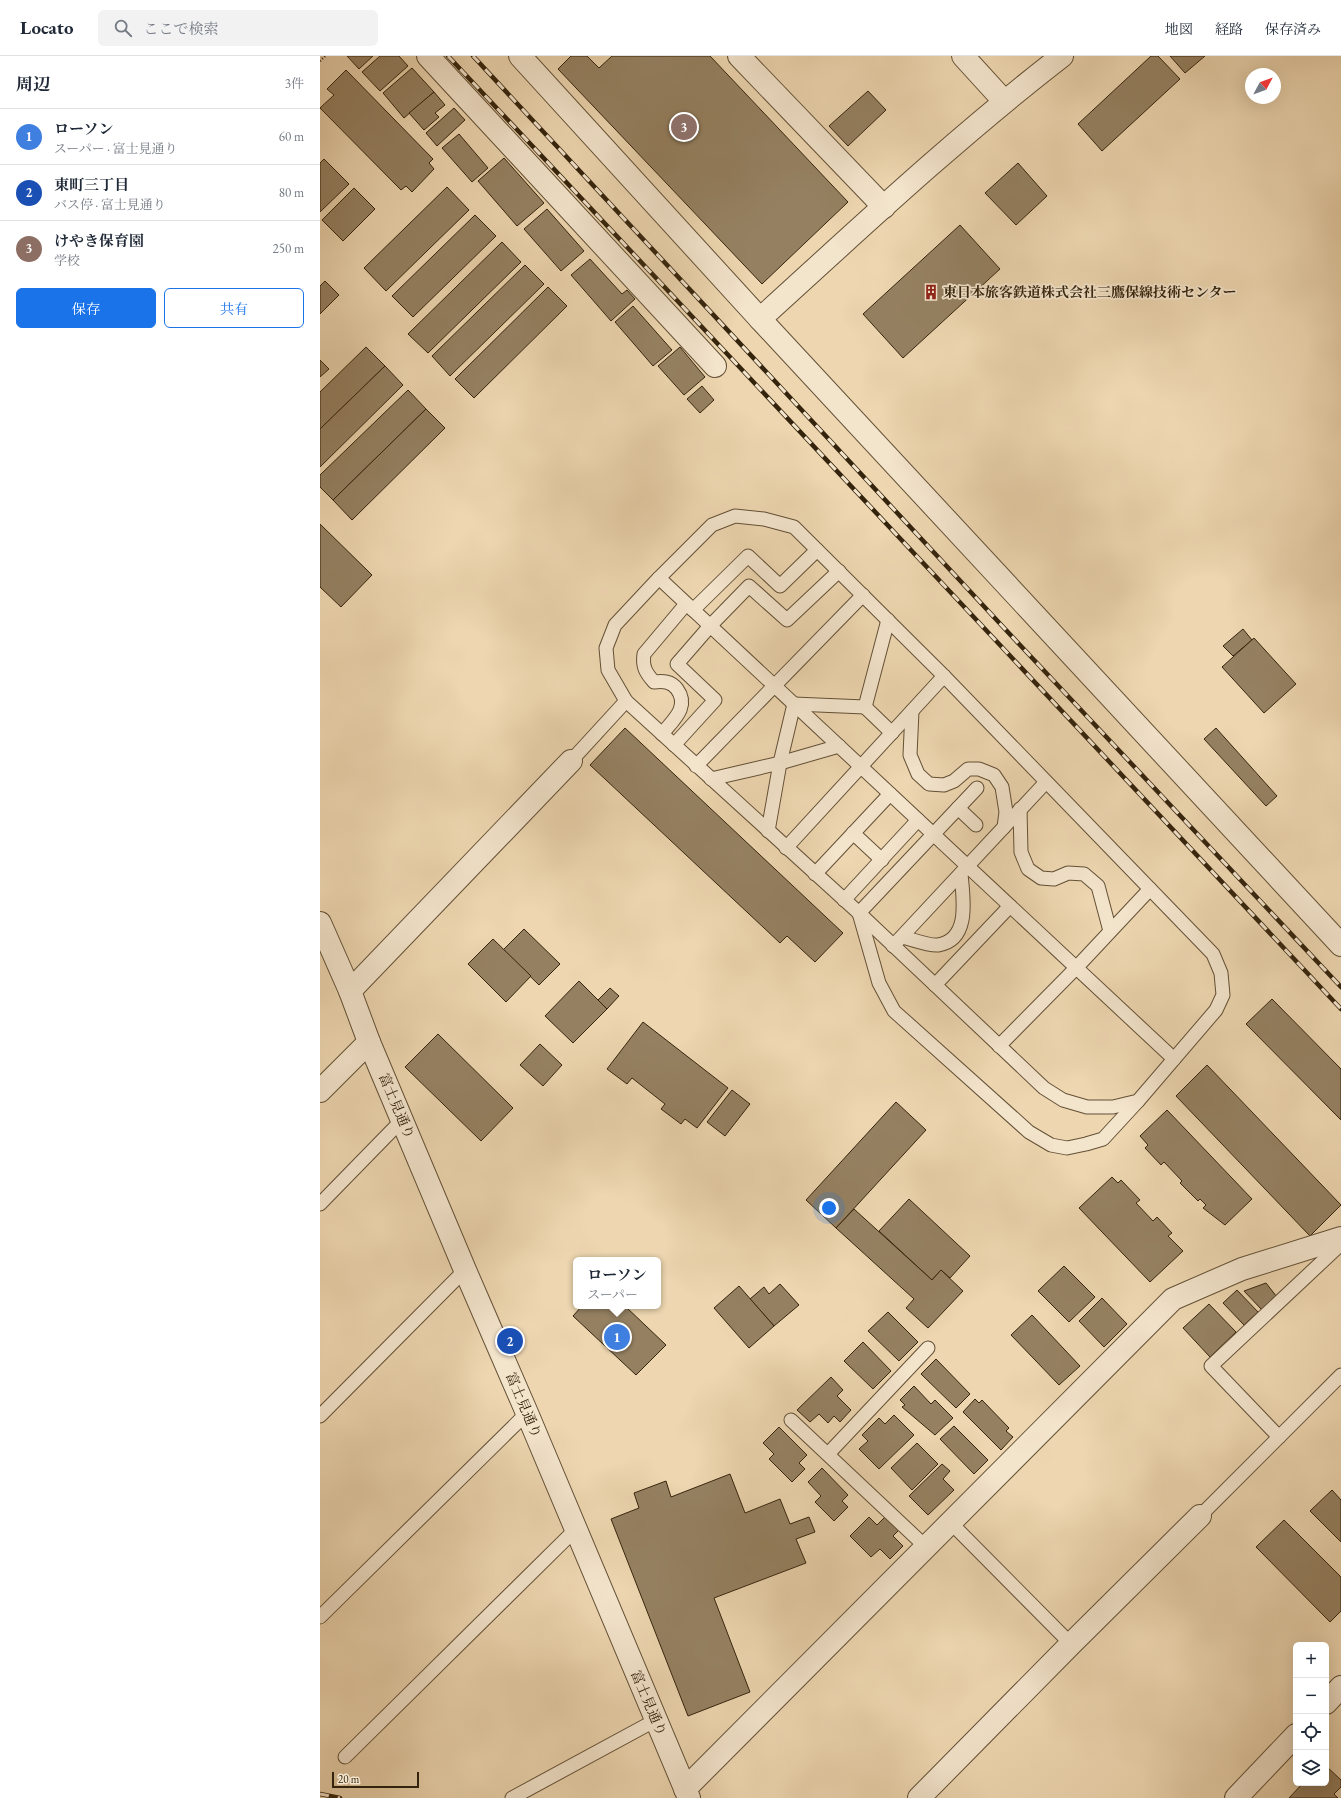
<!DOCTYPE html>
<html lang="ja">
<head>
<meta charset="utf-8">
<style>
  body { margin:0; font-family:"EB Garamond","Noto Serif JP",serif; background:#f2f2f3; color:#1f2937 }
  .controls { position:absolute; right:12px; bottom:12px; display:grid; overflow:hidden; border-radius:6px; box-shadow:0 4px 16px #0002 }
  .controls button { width:36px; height:36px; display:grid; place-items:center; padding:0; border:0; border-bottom:1px solid #e0e1e3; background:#fff; color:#1f2937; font:20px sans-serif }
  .compass { position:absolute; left:925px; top:12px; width:36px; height:36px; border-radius:50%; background:#fff; box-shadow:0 4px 16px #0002; rotate:49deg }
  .scale { position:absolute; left:12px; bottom:10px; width:87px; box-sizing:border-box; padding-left:4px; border:2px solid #35240d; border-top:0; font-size:11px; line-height:14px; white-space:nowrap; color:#35240d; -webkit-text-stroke:3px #f3e4cc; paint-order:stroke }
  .you { position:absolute; left:509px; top:1152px; width:14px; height:14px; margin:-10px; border:3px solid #fff; border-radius:50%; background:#1a73e8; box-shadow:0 0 0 6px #1a73e833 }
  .badge { display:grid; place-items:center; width:26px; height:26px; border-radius:50%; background:#1a73e8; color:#fff; font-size:13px; font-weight:700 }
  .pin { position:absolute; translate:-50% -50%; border:2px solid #fff; box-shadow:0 1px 4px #0006 }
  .popup { position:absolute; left:253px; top:1201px; width:88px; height:52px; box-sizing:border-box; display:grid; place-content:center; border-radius:6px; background:#fff; filter:drop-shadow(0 1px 3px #0005); font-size:13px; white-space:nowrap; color:#747a83 }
  .popup b { font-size:15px; color:#1f2937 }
  .popup::after { content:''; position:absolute; left:50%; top:100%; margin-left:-8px; border:8px solid transparent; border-top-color:#fff }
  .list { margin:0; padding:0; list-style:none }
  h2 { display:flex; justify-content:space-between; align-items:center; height:52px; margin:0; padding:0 16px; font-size:17px }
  h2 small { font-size:13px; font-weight:400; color:#747a83 }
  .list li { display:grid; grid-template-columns:26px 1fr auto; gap:12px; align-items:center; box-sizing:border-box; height:56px; padding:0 16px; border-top:1px solid #e0e1e3 }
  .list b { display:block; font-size:15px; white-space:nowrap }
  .list p { margin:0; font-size:13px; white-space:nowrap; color:#747a83 }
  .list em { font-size:13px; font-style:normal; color:#747a83 }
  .actions { display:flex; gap:8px; padding:12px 16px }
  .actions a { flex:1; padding:9px 0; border:1px solid #1a73e8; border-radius:6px; text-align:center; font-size:14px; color:#1a73e8 }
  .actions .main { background:#1a73e8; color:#fff }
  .icon { flex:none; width:22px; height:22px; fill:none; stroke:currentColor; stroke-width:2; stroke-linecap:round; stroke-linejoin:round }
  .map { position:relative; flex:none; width:1021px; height:1742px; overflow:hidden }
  header { display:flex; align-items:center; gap:24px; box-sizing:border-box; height:56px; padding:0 20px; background:#fff; border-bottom:1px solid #e0e1e3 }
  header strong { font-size:19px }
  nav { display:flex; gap:22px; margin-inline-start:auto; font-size:14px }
  .search { width:280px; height:36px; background:#f2f2f3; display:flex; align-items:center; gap:10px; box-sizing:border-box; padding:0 14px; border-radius:6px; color:#747a83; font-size:15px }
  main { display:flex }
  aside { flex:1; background:#fff }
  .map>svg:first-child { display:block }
  .building { fill:#958162; stroke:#35240d }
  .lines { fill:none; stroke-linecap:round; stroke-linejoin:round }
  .lane-casing { stroke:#635036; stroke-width:15 }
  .street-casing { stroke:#635036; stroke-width:24 }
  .path { stroke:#35240d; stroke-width:2.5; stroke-dasharray:1 2; stroke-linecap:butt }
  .lane { stroke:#f3e4cc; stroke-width:13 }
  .street { stroke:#f3e4cc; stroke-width:22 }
  .rail-casing { stroke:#35240d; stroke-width:4.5 }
  .rail { stroke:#f3e4cc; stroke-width:3; stroke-dasharray:9; stroke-linecap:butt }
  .labels { text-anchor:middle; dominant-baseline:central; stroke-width:3.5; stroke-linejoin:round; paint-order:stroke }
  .poi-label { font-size:14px; font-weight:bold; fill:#35240d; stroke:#f3e4cc; text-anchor:start }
  .street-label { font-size:14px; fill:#35240d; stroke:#f3e4cc }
</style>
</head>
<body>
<header>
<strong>Locato</strong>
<div class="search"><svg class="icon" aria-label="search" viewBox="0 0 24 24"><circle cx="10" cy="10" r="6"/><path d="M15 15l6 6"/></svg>ここで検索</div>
<nav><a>地図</a><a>経路</a><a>保存済み</a></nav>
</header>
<main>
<aside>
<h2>周辺<small>3件</small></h2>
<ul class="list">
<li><span class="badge" style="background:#3f7fe0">1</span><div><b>ローソン</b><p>スーパー · 富士見通り</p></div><em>60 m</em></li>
<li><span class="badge" style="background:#1a4fb4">2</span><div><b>東町三丁目</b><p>バス停 · 富士見通り</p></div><em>80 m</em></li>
<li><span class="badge" style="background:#8d6e63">3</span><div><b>けやき保育園</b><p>学校</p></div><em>250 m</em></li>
</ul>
<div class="actions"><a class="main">保存</a><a>共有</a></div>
</aside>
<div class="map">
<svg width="1021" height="1742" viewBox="0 0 1021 1742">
  <rect width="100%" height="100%" fill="#edd6b0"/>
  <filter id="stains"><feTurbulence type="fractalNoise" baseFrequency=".005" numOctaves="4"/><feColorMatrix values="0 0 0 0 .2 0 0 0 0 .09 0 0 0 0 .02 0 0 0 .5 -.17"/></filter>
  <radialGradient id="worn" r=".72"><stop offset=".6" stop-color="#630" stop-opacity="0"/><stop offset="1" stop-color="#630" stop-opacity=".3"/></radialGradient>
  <g class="building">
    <polygon points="27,0 53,0 39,13"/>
    <polygon points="60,0 79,0 88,10 60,35 42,16"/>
    <polygon points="251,0 267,0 279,12 292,0 390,0 528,146 442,228 238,13"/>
    <polygon points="831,0 838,0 860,23 782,95 758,68"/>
    <polygon points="850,0 885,0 865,17"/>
    <polygon points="92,12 114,36 84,62 63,37"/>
    <polygon points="26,14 113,103 109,107 114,113 92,136 86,130 81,134 0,52 14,39 7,33"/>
    <polygon points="548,35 566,54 528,90 509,70"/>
    <polygon points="114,36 125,49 115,57 119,61 104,74 89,57"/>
    <polygon points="134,52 145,64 117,90 106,77"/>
    <polygon points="139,78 168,112 152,126 122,92"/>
    <polygon points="184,102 224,147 197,170 158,125"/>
    <polygon points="4,103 29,128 0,156 0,107"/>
    <polygon points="698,107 727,140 696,169 665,137"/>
    <polygon points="127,131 149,154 66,235 44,212"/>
    <polygon points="34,132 55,153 23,185 2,164"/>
    <polygon points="227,153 264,195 241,215 204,173"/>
    <polygon points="155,159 176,180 93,261 72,240"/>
    <polygon points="640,169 680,213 583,302 543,258"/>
    <polygon points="182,186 201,206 108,297 88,278"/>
    <polygon points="270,203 302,238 307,234 315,243 291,265 251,219"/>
    <polygon points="205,209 224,228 130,320 112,300"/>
    <polygon points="5,225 19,239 0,258 0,230"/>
    <polygon points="228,231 247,250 154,342 135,323"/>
    <polygon points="313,250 352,294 333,310 295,266"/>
    <polygon points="46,291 65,310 0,373 0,336"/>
    <polygon points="360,291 385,321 364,339 338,310"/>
    <polygon points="0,304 9,313 0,321"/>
    <polygon points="65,310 83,329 0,411 0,373"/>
    <polygon points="382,330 394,344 380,357 367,343"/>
    <polygon points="88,334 106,353 13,444 0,431 0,419"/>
    <polygon points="106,353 125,372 32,464 13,444"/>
    <polygon points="0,468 52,519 21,551 0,531"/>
    <polygon points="923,573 932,584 913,600 903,590"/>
    <polygon points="934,582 976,628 944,657 902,611"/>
    <polygon points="305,672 523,877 495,906 467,880 460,887 270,709"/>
    <polygon points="896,672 957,740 946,750 884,683"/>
    <polygon points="204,873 240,908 219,929 183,894"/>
    <polygon points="173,883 211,920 186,946 148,908"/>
    <polygon points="259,925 287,953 253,987 225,960"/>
    <polygon points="290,932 299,940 287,953 278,944"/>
    <polygon points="952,943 1021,1013 1021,1064 926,968"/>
    <polygon points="323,966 408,1032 377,1072 365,1063 361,1068 341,1053 345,1048 312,1022 307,1028 287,1013"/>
    <polygon points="118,978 193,1052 161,1085 85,1011"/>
    <polygon points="220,988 242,1009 223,1030 200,1009"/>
    <polygon points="887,1009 1021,1149 990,1180 856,1040"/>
    <polygon points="412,1034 430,1048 405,1080 387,1066"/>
    <polygon points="576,1046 606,1074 516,1172 486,1144"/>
    <polygon points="847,1054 932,1143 905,1169 883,1152 886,1149 880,1143 878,1145 860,1127 862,1125 844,1106 841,1109 825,1092 828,1089 820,1080"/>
    <polygon points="792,1121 798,1127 801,1124 820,1144 816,1147 833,1165 837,1161 852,1177 848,1180 863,1195 830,1226 759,1152"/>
    <polygon points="589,1143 650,1200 630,1222 621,1214 612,1224 559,1175"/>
    <polygon points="534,1153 612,1224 621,1214 643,1235 608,1272 586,1252 594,1243 516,1172"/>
    <polygon points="744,1210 775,1241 749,1266 718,1235"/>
    <polygon points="946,1227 957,1241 942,1254 924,1235"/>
    <polygon points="460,1228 479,1249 454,1270 430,1243 444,1231 449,1238"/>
    <polygon points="419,1230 454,1270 429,1292 394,1252"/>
    <polygon points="917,1234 938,1256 924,1269 903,1247"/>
    <polygon points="782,1242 807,1268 784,1291 759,1265"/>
    <polygon points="889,1248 916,1276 890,1301 863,1272"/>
    <polygon points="262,1250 305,1250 346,1289 316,1319 253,1260"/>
    <polygon points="568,1256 598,1286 579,1305 548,1275"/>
    <polygon points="712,1259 760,1310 739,1329 691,1279"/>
    <polygon points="543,1286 571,1315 553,1333 524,1305"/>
    <polygon points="616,1303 650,1338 636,1352 601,1318"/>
    <polygon points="511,1321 523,1334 517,1340 531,1354 520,1366 514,1360 508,1367 499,1358 490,1366 477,1354"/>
    <polygon points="594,1330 611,1348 615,1344 633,1362 615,1379 582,1351 585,1349 580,1344"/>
    <polygon points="655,1343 659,1347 662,1344 689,1372 686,1375 693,1381 681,1394 643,1356"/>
    <polygon points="574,1359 594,1379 559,1413 539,1393 548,1385 542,1379 559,1362 565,1368"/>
    <polygon points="634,1370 668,1404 654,1418 620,1383"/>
    <polygon points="459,1371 487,1399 479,1407 485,1413 472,1426 449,1403 454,1398 443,1387"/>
    <polygon points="597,1387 618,1408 592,1434 571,1412"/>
    <polygon points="622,1408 630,1415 623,1423 634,1434 608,1459 589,1440"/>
    <polygon points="502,1412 528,1439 522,1445 528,1451 514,1465 495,1446 501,1440 488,1426"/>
    <polygon points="410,1418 425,1457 460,1443 470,1468 489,1461 495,1476 476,1483 486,1507 394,1542 430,1636 368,1660 291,1463 319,1452 314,1437 346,1425 351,1441"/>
    <polygon points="1012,1434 1021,1444 1021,1486 990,1455"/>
    <polygon points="549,1461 557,1469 565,1461 579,1474 573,1480 583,1490 570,1503 560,1493 551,1501 530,1480"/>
    <polygon points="964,1464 1021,1521 1021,1555 1010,1566 936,1491"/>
    <polygon points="1006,1710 1021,1724 1021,1731 1014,1738 1018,1742 969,1742 983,1727 1006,1727"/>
  </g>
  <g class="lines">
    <g class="lane-casing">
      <g id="lane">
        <polygon points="415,460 444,463 474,471 624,620 893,898 901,917 903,939 896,954 818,1045 793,1051 767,1051 743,1044 724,1032 539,857 306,645 288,614 286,592 295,569 339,522 392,469"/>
        <polyline points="339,522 854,1003"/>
        <polyline points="373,554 428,500 460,530 497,494"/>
        <polyline points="545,651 572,677"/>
        <polyline points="592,655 590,699 598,718 609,728 624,729 634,725 648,713 659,713 674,719 682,731 686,756 684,771"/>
        <path d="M342,678C353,664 370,651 357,633C351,625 343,625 334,626C326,617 322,611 324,598L366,548"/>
        <polyline points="354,689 395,644 357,608 390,570 429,530 467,564 519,515"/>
        <polyline points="251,705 306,645"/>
        <polyline points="376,710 543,539"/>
        <polyline points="391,723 460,707 519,690"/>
        <polyline points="638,752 656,769"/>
        <polyline points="700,753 701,796 708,813 721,822 734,823 748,817 764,818 778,830 790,875"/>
        <polyline points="448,775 460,707 474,648 545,651 568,564"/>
        <polyline points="533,777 562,804"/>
        <polyline points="466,792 624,620"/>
        <polyline points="495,818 570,738"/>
        <polyline points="524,844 598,764"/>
        <polyline points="539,857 559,927 574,955 709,1076 731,1089 747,1092 766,1088 783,1083 818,1045"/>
        <polyline points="539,857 657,732"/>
        <path d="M582,881C591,883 609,890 618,889C651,884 643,841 641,818"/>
        <polyline points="573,890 726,726"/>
        <polyline points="615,929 690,850"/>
        <polyline points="679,990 756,912 830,833"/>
        <polyline points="0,1148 83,1063"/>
        <polyline points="0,1360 145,1214"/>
        <polyline points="471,1364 606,1491"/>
        <polyline points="959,1381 891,1310 1021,1188"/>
        <polyline points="508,1398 608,1292"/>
        <polyline points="880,1460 1021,1319"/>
        <polyline points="630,1466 751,1588"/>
        <polyline points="0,1561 207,1357"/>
        <polyline points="25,1701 256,1473"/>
        <polyline points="192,1742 336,1664"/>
      </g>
    </g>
    <g class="street-casing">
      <g id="street">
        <polyline points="108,0 395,310"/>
        <path d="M200,0L440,263C539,173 636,82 742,0"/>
        <polyline points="419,0 564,151"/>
        <polyline points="643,0 684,45"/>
        <polyline points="440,263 1021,889"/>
        <polyline points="0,867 30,935 49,986 145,1214 207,1357 369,1742"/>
        <polyline points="30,935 251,705"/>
        <polyline points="0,1035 49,986"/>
        <polyline points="1006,1647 1021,1631"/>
        <polyline points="365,1733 853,1243 922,1213 1021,1182"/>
        <polyline points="599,1742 751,1588 880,1460"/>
        <polyline points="916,1742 976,1679"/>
      </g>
    </g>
    <polyline class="path" points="0,5 5,0"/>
    <use href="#lane" class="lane"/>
    <use href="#street" class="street"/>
    <g class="rail-casing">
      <g id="rail">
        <polyline points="128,0 1021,953"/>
        <polyline points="153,0 685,573 1021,931"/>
        <polyline points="0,1738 20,1742"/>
      </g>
    </g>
    <use href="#rail" class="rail"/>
  </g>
  <defs>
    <g id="building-bare" transform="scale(1.2)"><path d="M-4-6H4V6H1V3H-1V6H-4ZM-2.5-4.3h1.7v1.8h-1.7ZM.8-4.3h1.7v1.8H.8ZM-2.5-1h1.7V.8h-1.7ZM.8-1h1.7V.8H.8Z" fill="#8f2418" stroke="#f3e4cc" stroke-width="2.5" paint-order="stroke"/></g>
  </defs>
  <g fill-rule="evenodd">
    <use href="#building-bare" x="611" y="236"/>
  </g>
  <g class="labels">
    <g class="poi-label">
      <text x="623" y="236">東日本旅客鉄道株式会社三鷹保線技術センター</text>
    </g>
    <g class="street-label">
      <text transform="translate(77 1050) rotate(67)">富士見通り</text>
      <text transform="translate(204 1349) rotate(67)">富士見通り</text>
      <text transform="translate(329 1647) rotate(67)">富士見通り</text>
    </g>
  </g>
  <rect width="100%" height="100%" filter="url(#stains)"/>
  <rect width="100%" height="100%" fill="url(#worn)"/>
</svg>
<div class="controls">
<button>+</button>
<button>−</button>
<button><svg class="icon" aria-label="locate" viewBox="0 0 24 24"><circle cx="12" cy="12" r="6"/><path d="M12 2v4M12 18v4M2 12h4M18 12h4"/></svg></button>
<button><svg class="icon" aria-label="layers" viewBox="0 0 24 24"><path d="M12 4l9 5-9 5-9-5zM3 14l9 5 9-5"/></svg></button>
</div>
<svg class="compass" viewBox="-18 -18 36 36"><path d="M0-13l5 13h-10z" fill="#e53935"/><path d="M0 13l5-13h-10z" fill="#747a83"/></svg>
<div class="scale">20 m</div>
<div class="you"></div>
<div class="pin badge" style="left:297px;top:1281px;background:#3f7fe0">1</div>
<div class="popup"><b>ローソン</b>スーパー</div>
<div class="pin badge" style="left:190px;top:1285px;background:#1a4fb4">2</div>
<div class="pin badge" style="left:364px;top:71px;background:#8d6e63">3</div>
</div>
</main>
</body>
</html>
